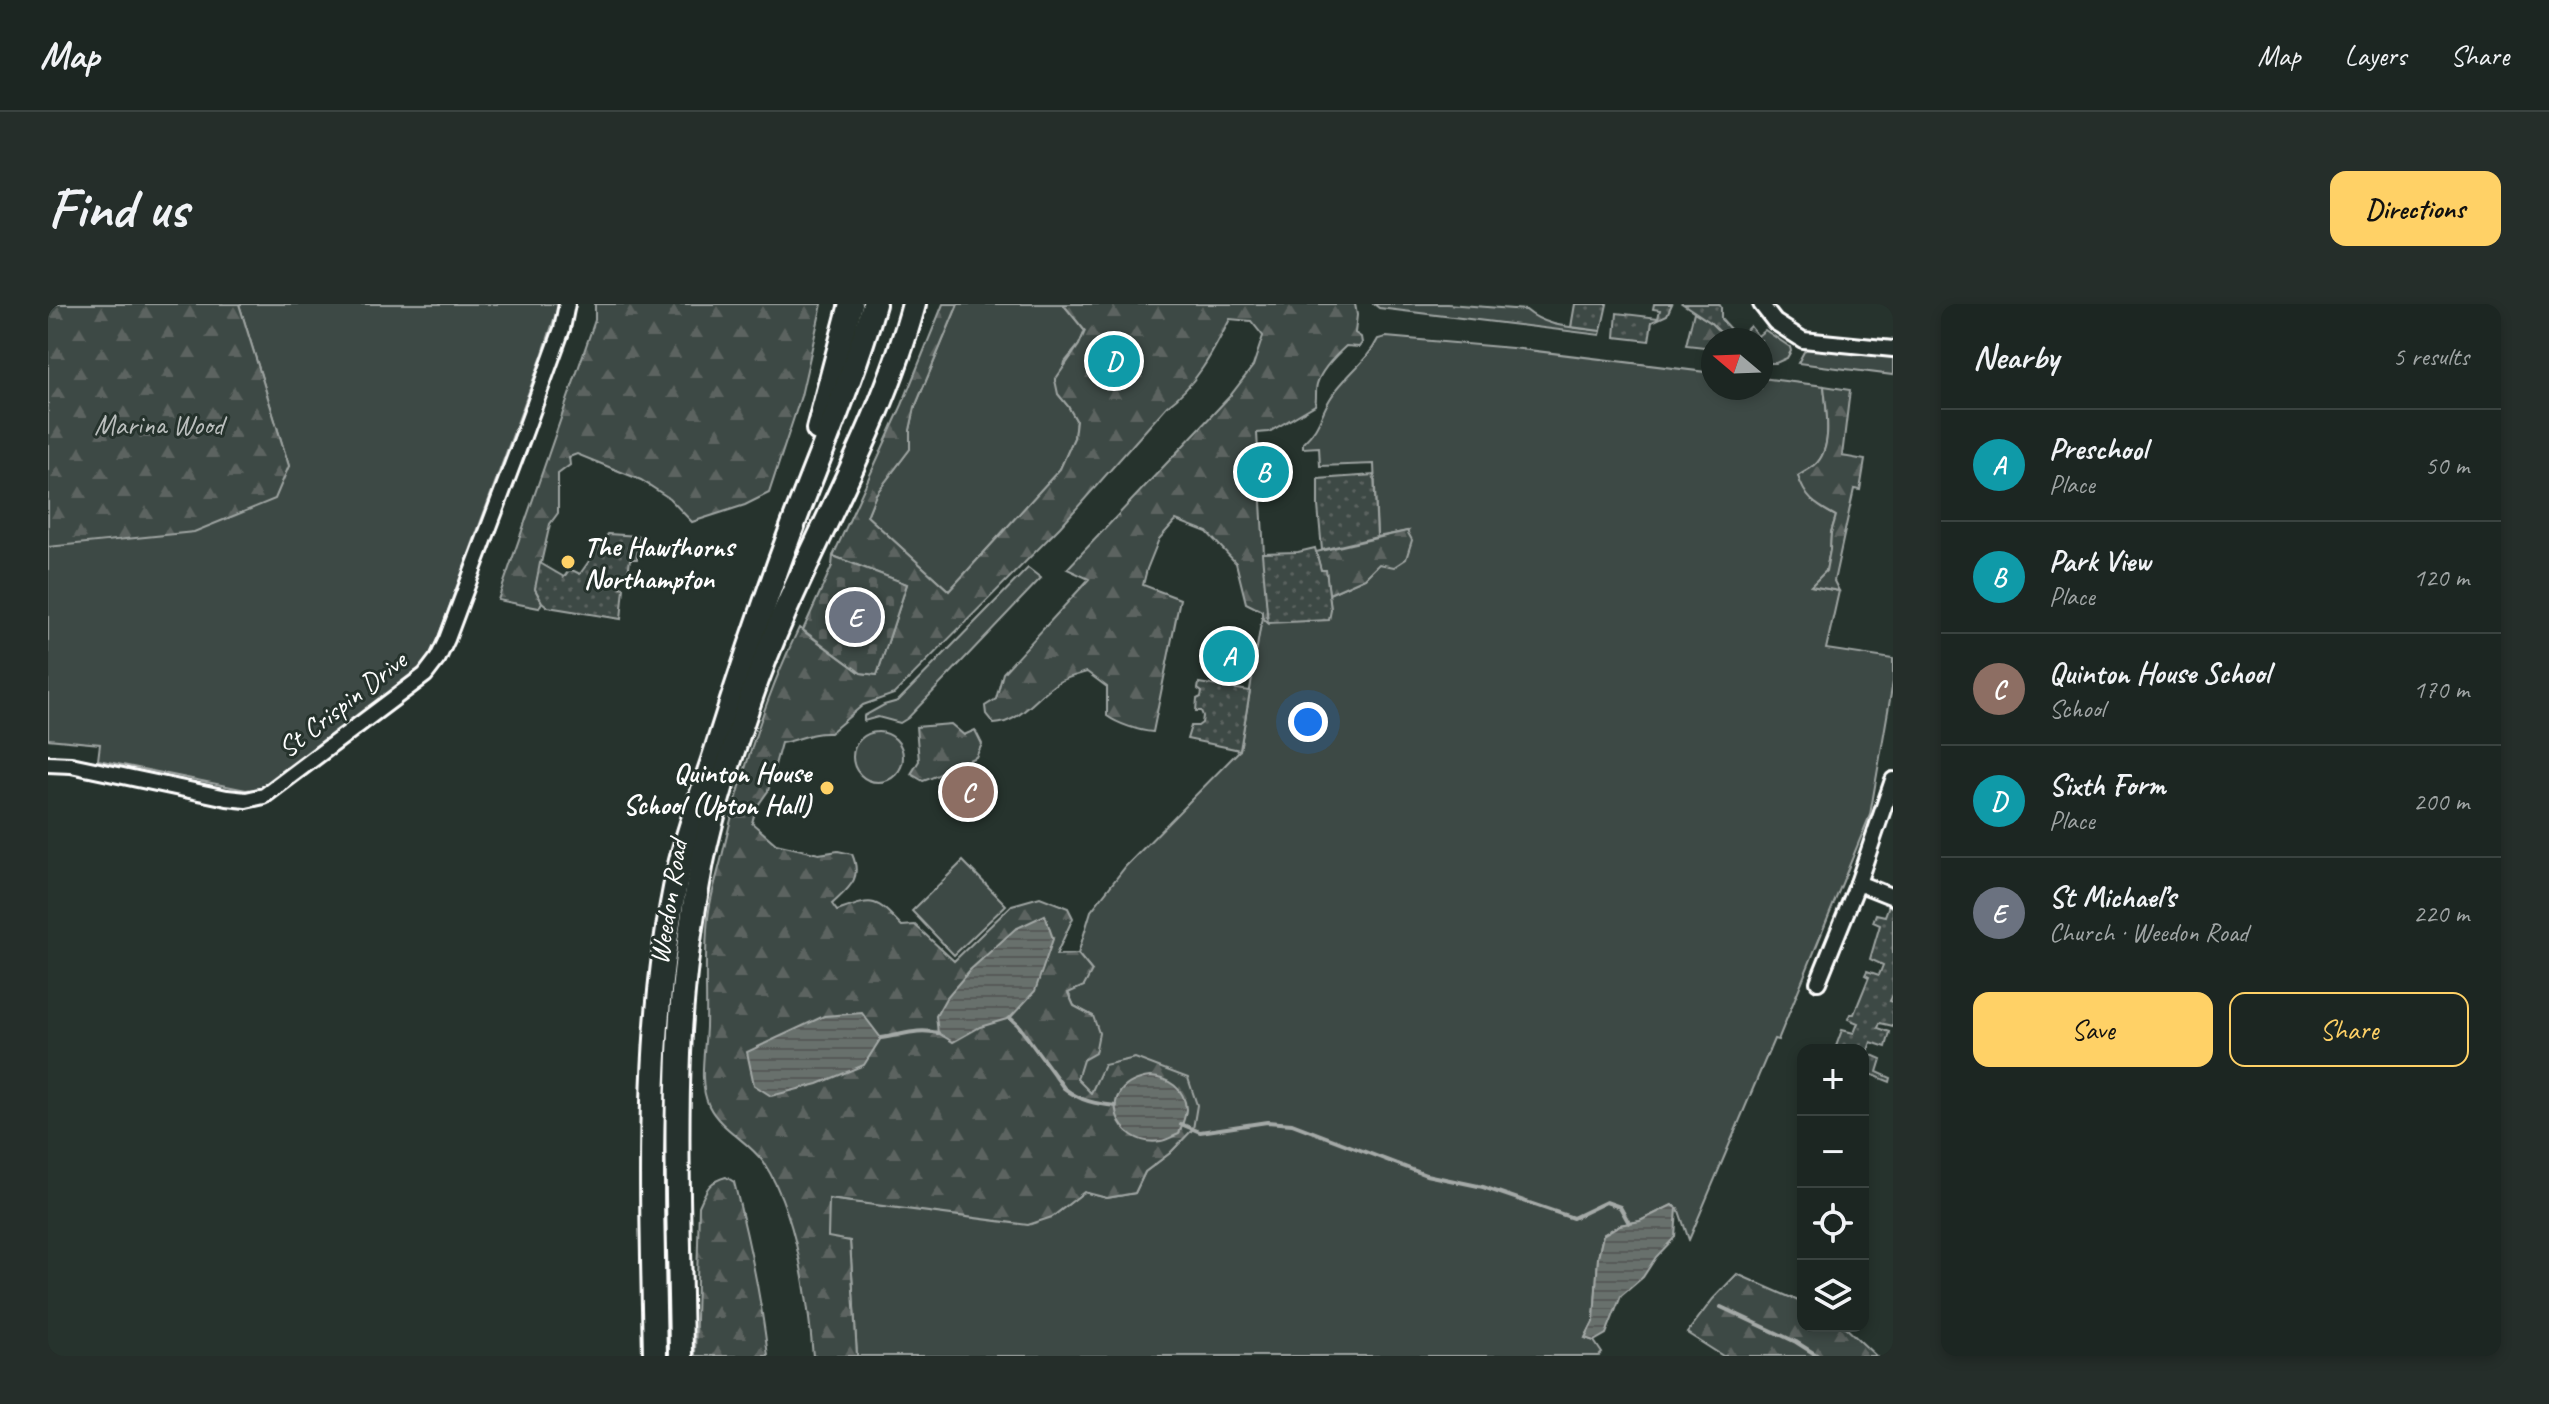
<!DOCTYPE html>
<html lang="en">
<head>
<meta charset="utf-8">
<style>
  body { margin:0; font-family:Caveat,sans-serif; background:#252e2a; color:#f1f3f6 }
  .controls { position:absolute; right:24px; bottom:24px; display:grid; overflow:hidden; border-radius:16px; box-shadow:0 4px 12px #0003 }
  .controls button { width:72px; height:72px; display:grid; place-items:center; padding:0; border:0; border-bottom:2px solid #3a4340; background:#1c2622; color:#f1f3f6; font:40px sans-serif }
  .compass { position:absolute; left:1653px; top:24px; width:72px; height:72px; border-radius:50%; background:#1c2622; box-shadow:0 4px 12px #0003; rotate:289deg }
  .you { position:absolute; left:1260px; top:418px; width:28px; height:28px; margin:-20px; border:6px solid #fff; border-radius:50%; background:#1a73e8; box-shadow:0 0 0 12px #1a73e833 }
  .badge { display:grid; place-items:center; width:52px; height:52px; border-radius:50%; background:#ffd166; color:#fff; font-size:26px; font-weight:700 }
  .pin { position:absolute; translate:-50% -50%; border:4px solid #fff; box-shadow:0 2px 8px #0006 }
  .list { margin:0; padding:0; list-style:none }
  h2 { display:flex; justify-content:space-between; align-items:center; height:104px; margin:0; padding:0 32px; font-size:34px }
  h2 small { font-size:26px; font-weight:400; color:#a0a5a5 }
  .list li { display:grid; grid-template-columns:52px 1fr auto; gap:24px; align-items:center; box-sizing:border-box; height:112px; padding:0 32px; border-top:2px solid #3a4340 }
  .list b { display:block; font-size:30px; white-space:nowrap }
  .list p { margin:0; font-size:26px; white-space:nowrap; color:#a0a5a5 }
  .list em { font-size:26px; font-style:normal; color:#a0a5a5 }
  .actions { display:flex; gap:16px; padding:24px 32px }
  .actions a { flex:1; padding:18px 0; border:2px solid #ffd166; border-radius:16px; text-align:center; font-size:28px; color:#ffd166 }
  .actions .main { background:#ffd166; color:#111 }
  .icon { flex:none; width:44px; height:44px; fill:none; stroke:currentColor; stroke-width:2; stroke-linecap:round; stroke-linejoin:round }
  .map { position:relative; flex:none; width:1845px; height:1052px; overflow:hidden; border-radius:16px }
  header { display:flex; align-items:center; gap:48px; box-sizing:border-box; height:112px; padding:0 40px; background:#1c2622; border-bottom:2px solid #3a4340 }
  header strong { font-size:38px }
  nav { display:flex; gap:44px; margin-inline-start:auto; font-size:28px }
  .intro { display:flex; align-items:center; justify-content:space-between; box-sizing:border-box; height:192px; padding:0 48px }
  h1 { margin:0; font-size:56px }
  .button { padding:20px 36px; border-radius:16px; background:#ffd166; color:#111; font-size:28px; font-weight:700 }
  main { display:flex; gap:48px; padding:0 48px }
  aside { flex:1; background:#1c2622; border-radius:16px; box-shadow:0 4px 12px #0003 }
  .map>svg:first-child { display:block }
  .green { fill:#3e4944; stroke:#9ea4a2; stroke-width:2 }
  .forest { fill:url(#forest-firs); stroke:#9ea4a2; stroke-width:2 }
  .cemetery { fill:url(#cemetery-stones); stroke:#9ea4a2; stroke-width:2 }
  .garden { fill:url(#garden-dots); stroke:#9ea4a2; stroke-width:2 }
  .water { fill:url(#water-rules); stroke:#a4a9a7; stroke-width:2 }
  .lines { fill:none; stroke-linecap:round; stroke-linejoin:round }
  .stream { stroke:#a4a9a7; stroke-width:4 }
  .minor-casing { stroke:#fff; stroke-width:20 }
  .highway-casing { stroke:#fff; stroke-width:28 }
  .minor { stroke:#26332d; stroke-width:14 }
  .highway { stroke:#26332d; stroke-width:22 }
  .poi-dot { fill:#ffd166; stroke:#26332d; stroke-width:3 }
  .labels { text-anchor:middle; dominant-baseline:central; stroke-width:6; stroke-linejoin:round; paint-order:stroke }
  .park-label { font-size:28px; fill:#bbbfbe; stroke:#26332d }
  .poi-label { font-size:28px; font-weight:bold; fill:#fff; stroke:#26332d; text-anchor:start }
  .street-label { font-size:28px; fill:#fff; stroke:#26332d }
</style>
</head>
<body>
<header>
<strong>Map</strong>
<nav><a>Map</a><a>Layers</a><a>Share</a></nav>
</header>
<div class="intro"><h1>Find us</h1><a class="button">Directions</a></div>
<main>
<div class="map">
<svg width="1845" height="1052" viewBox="0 0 1845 1052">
  <defs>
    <pattern id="forest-firs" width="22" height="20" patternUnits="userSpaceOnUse" patternTransform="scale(2)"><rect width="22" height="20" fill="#3e4944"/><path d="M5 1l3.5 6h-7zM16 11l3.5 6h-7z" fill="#5b6460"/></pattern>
    <pattern id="cemetery-stones" width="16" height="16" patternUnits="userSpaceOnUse" patternTransform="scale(2)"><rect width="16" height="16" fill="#3e4944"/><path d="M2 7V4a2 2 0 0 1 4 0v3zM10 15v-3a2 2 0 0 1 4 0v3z" fill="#5b6460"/></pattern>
    <pattern id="garden-dots" width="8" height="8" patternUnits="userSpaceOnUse" patternTransform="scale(2)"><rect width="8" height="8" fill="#3e4944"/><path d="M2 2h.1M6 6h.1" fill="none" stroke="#5b6460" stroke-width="1.8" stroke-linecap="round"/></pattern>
    <pattern id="water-rules" width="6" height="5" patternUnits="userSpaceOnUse" patternTransform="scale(2)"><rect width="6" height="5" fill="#67706c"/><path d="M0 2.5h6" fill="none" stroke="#575a59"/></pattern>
  </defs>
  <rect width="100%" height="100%" fill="#26332d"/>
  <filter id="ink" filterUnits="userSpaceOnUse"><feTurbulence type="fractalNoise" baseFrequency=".0125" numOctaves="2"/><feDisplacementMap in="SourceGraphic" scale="16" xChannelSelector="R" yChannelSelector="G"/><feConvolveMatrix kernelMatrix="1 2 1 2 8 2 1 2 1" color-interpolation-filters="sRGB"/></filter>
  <g filter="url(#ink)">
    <g class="green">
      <polygon points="191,0 511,0 494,52 382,355 375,363 229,473 213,484 198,486 50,456 52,440 0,435 0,243 241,162"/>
      <polygon points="910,0 1015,0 1037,27 1031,41 1017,58 1010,90 1020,102 1028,116 1026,134 1012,165 901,287 819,212 828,190 862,145 862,126 867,103"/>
      <path d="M1326,0H1399L1478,6C1499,24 1527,23 1553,27L1552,31L1331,4Z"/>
      <polygon points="1717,26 1742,43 1743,47 1739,54 1728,59 1713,59 1713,36 1705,36"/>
      <path d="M1338,33L1464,44L1665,69V84H1713V74L1776,82C1778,105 1786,144 1767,161C1762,166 1756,169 1750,172C1758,194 1768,202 1788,212L1783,228L1782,246L1778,267L1763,282L1791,287L1778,345L1845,355V378L1822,511L1730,736L1726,735L1641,936L1630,904L1624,901L1592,917L1572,921L1555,931L1550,954L1546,1016L1537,1034L1546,1037L1554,1049L1551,1052H809L802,937L780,934V895L864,905L1004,913L1036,888L1059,894L1087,889L1097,868L1122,849L1145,825L1043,790L1029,775L1045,712L1026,702L1020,688L1044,667L1030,650L1043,607L1078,562L1192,446L1214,313L1220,319L1283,306L1281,290L1317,274L1360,227L1329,233L1326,160L1272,162L1271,143L1255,144V139C1272,123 1271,114 1282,95C1295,73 1319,58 1330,35Z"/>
      <polygon points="1759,42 1845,51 1845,71 1750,59"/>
      <polygon points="980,264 993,274 860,414 852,419 830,413 816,417 816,412 836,401 850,397"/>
      <circle cx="830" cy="453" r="25"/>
      <polygon points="915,557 958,601 906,651 864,607"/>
    </g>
    <g class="forest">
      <polygon points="0,0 191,0 241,162 227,195 146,228 0,243"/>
      <polygon points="547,0 774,0 753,92 721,189 697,201 644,218 621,194 593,176 529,150 521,153 522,161 510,170 510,209 502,220 487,285 494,298 491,304 450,296 547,16"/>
      <path d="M895,0H910L867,103L862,126V145L828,190L819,212L901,287L1012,165L1026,134L1028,116L1020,102L1010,90L1007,76L1031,41L1037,27L1015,0H1307L1309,11L1307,29L1313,33L1314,39L1311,43L1298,42C1287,52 1273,66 1269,80C1267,87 1269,94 1267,101L1221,128L1209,129L1220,319L1214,313V307L1198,299L1188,259L1159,228L1128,216L1111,235L1099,265L1095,281L1132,295L1105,428C1091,427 1070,420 1059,412V383L1039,368C1029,371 1017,374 1009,379C988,393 972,419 946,420L938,410L937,402L948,395L955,369L1041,275L1019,265L1182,92L1205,62L1215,32L1203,17L1182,15C1165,48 1149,80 1119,102L1012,223L846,390L815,401L782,429C762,428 752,436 733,439L720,487L708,504L704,519L728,540L771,550L790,547L804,550C815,575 801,584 784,600L789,607C827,594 826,593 854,622L867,621L906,657L964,601L992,593L1020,604L1025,614L1008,651L1030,650L1044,667L1036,682L1020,689L1026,702L1045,712L1051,729L1047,749L1035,756L1029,775L1043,789L1056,761L1087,754L1140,774L1149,801L1145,825L1122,849L1097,868L1087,889L1059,894L1036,888L1004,913L980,921L781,895L780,933L802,937L809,1052H765C760,994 748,908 716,859C701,837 673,826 661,802C650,779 657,748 658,723C659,687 656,650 660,614C662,592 670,570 675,548C693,471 716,395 751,324L813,369L829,371L859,280L785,252L854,101Z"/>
      <polygon points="1646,8 1662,18 1680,36 1665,36 1665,44 1638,41"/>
      <path d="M1776,82L1802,86L1794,152L1817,156L1812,186L1806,185L1786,277L1791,287L1763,282L1778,267L1782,246L1783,229L1788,212C1767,200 1758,196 1750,172C1756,168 1762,165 1767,161C1786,144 1778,104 1776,82Z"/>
      <polygon points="1359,227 1364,236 1358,255 1346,263 1331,260 1317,274 1281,290 1278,267 1273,267 1268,248"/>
      <path d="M903,420L916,431L927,426L934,440L928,453C910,460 894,471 875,477L863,470L871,457L868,423Z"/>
      <path d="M678,873L686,878C701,936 713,993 720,1052H647L651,902C659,885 660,878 678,873Z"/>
      <polygon points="1689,970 1755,999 1755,1022 1796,1022 1828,1052 1675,1052 1639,1029 1665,995"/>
    </g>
    <polygon class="cemetery" points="785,252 859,280 829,371 813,369 755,326 784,262"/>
    <g class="garden">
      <polygon points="1527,0 1559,0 1553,27 1523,23"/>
      <polygon points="1606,0 1624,0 1619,11 1604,18 1601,37 1567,33 1569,9 1610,14 1612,6 1605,5"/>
      <polygon points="1635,0 1671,0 1673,3 1673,15 1690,34 1702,22 1710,32 1705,36 1680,36 1662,18"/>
      <polygon points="1326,171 1329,233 1274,246 1270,202 1270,175"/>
      <polygon points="560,230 591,232 589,255 582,255 580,270 572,270 572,283 576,284 573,315 500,303 494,298 487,285 492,259 516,273 522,265 532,270"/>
      <polygon points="1267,244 1273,266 1278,266 1283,306 1281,316 1220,319 1214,249 1250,248"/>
      <polygon points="1151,379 1202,387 1192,446 1139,435 1143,422 1150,422 1154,419 1155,412 1153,407 1148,407 1149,395 1153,393 1154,388 1150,385"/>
      <polygon points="1841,601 1845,605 1845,691 1842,697 1845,698 1845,722 1832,719 1830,724 1842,728 1838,743 1823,738 1819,749 1833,755 1829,768 1843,774 1842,778 1815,767 1815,746 1779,746 1780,743 1787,745 1794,726 1806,729 1810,719 1800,715 1802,710 1806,710 1821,673 1817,671 1819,667 1831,671 1835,661 1822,655 1832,621 1825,618 1828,610 1837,612"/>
    </g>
    <g class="water">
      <polygon points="997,611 1005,635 987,687 962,714 932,723 905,738 890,729 888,712 898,694 922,666 967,625"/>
      <polygon points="814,709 833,734 816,761 770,780 723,792 706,781 699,748 776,712"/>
      <path d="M1102,773C1120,774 1137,784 1138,805C1138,812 1133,823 1131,830C1125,832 1119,836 1113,837C1069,845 1043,781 1102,773Z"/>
      <polygon points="1624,901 1629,904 1627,933 1608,953 1595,973 1573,992 1558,1030 1546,1037 1537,1034 1546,1016 1550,954 1555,931 1572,921 1592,917"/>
    </g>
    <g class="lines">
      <g class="stream">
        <path d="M962,714L970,721L1016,784C1032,797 1048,800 1068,802"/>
        <path d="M833,734C855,731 869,724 890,729"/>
        <polyline points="1133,820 1152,828 1219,818 1244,820 1378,871 1435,883 1525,914 1558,898 1572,903 1581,919"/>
        <polyline points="1673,1003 1748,1038 1770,1052"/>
      </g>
      <g class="minor-casing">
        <g id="minor">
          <polyline points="1713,0 1727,18 1755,36 1845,45"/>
          <polyline points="0,460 23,461 179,494 198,496 216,492 377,371 390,354 399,335 477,127 514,25 519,0"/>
          <polyline points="1810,579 1845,593"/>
          <polyline points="1770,678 1810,579 1845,476"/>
        </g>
      </g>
      <g class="highway-casing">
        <g id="highway">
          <polyline points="770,125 803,0"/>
          <path d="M607,1052C604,889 596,725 631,565C640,526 655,487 667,450C691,373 717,296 745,221C773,147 804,76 826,0"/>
          <path d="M633,1052C632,951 627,850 631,750C633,686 642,621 654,558C665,503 684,449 702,396C748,260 829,139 866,0"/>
        </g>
      </g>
      <use href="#minor" class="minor"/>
      <use href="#highway" class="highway"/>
    </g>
  </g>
  <g class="poi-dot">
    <circle cx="520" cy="258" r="8"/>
    <circle cx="779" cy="484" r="8"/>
  </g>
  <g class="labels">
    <g class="park-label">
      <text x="111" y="120">Marina Wood</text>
    </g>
    <g class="poi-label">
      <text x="536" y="242">The Hawthorns<tspan x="536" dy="32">Northampton</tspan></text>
      <text x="763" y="468" text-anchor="end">Quinton House<tspan x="763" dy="32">School (Upton Hall)</tspan></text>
    </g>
    <g class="street-label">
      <text transform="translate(294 400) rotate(-38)">St Crispin Drive</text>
      <text transform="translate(620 598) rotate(-81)">Weedon Road</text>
    </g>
  </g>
</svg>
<div class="controls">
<button>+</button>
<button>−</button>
<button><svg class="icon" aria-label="locate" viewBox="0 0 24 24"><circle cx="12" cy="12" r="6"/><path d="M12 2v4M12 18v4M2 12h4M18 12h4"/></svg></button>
<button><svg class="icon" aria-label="layers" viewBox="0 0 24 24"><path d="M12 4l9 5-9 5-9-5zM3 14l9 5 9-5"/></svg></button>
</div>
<svg class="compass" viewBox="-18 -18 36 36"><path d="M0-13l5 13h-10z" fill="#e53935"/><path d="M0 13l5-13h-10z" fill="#a0a5a5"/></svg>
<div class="you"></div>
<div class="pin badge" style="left:1181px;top:352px;background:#0f9aa8">A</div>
<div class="pin badge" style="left:1215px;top:168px;background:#0f9aa8">B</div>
<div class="pin badge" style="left:920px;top:488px;background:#8d6e63">C</div>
<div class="pin badge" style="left:1066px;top:57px;background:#0f9aa8">D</div>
<div class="pin badge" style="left:807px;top:313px;background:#6b7280">E</div>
</div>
<aside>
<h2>Nearby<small>5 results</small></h2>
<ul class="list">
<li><span class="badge" style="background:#0f9aa8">A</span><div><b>Preschool</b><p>Place</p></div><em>50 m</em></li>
<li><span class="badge" style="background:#0f9aa8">B</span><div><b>Park View</b><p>Place</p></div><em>120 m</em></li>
<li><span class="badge" style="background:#8d6e63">C</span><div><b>Quinton House School</b><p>School</p></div><em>170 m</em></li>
<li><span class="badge" style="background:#0f9aa8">D</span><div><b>Sixth Form</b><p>Place</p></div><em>200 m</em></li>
<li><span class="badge" style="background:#6b7280">E</span><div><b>St Michael’s</b><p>Church · Weedon Road</p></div><em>220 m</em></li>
</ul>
<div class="actions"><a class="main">Save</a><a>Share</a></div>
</aside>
</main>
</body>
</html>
